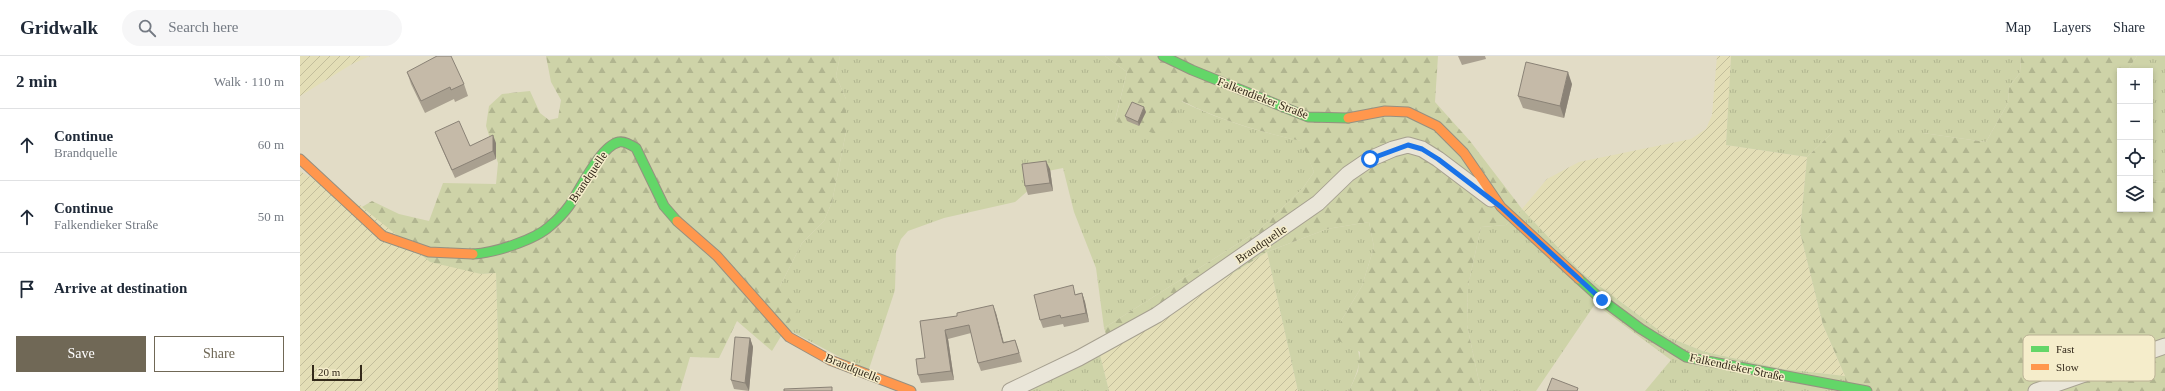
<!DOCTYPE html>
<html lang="en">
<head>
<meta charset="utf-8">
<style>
  body { margin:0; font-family:"Times New Roman",serif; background:#f6f6f7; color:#1f2937 }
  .controls { position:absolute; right:12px; top:12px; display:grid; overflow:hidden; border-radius:0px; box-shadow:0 2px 6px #0003 }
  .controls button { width:36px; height:36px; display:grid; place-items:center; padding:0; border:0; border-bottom:1px solid #e0e1e3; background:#fff; color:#1f2937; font:20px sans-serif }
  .scale { position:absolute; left:12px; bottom:10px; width:50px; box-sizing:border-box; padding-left:4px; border:2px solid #33291a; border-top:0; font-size:11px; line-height:14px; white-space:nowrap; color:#33291a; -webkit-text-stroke:3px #f5edcb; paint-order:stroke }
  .stop { position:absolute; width:12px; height:12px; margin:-9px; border:3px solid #1a73e8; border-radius:50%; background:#fff }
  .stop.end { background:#1a73e8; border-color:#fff; box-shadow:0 1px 4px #0008 }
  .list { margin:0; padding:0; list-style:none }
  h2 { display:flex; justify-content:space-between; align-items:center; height:52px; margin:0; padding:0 16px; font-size:17px }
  h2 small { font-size:13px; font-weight:400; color:#747a83 }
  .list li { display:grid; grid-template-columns:26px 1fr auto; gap:12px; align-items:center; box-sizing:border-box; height:72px; padding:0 16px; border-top:1px solid #e0e1e3 }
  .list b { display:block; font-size:15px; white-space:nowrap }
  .list p { margin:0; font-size:13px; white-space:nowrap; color:#747a83 }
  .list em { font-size:13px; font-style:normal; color:#747a83 }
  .actions { display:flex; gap:8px; padding:12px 16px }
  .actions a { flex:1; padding:9px 0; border:1px solid #706856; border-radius:0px; text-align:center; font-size:14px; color:#706856 }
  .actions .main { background:#706856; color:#fff }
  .icon { flex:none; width:22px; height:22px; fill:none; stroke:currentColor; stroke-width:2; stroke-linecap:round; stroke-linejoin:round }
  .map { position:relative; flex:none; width:1865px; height:335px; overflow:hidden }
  header { display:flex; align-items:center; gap:24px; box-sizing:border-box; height:56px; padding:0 20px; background:#fff; border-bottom:1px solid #e0e1e3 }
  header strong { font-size:19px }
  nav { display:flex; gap:22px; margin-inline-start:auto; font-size:14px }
  .search { width:280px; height:36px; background:#f6f6f7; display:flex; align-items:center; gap:10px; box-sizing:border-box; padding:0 14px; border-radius:22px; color:#747a83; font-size:15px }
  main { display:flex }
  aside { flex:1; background:#fff }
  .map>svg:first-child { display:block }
  .farmland { fill:url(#farmland-furrows) }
  .grass { fill:url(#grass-tufts) }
  .forest { fill:url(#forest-firs) }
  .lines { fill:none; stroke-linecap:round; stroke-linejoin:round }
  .street-casing { stroke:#a6a090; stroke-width:17 }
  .fast-casing { stroke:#969081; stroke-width:11 }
  .slow-casing { stroke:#969081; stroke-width:11 }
  .street { stroke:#eae6d9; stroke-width:15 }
  .fast { stroke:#63d668; stroke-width:9 }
  .slow { stroke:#ff974d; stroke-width:9 }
  .wall { fill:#a9a090 }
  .shaded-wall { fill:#8a8276 }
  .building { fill:#c5baa8; stroke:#8a8276 }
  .route { stroke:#1a73e8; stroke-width:5 }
  .labels { text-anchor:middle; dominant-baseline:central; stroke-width:3; stroke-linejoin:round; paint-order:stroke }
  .street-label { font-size:12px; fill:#33291a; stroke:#f5edcb }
  .key { fill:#f5edcb; stroke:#bbb296; stroke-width:1 }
  .key-label { font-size:11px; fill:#33291a }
</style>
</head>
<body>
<header>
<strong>Gridwalk</strong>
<div class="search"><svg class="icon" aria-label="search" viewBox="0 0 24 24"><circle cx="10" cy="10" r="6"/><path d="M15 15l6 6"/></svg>Search here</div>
<nav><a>Map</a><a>Layers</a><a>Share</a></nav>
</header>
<main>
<aside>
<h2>2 min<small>Walk · 110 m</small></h2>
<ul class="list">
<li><svg class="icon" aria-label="ahead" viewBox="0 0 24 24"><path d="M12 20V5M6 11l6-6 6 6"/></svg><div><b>Continue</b><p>Brandquelle</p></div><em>60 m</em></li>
<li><svg class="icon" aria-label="ahead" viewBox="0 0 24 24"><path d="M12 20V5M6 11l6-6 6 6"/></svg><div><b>Continue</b><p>Falkendieker Straße</p></div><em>50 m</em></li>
<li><svg class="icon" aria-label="arrive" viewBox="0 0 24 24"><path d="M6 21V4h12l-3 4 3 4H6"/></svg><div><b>Arrive at destination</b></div></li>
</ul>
<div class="actions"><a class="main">Save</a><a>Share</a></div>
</aside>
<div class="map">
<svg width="1865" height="335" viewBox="0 0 1865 335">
  <defs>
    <pattern id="farmland-furrows" width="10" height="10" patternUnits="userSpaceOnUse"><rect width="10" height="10" fill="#e3deb6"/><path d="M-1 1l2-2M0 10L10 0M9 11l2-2" fill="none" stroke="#c3be9c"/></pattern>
    <pattern id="grass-tufts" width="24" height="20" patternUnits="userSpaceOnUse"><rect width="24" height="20" fill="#ced3a8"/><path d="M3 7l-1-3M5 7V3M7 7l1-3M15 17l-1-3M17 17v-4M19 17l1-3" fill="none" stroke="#b1b590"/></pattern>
    <pattern id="forest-firs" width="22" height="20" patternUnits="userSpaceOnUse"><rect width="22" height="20" fill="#ced3a8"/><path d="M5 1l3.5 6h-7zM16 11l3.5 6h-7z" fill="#b1b590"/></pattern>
  </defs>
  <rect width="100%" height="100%" fill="#e2dcc6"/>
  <g class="farmland">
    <polygon points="0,0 70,0 52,8 0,40"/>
    <polygon points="1417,0 1431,0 1426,89 1507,101 1500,176 1523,269 1545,320 1483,313 1405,296 1368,281 1282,217 1222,153 1247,123 1279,106 1391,83 1406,73 1412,59"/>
    <polygon points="0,115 181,218 196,217 198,282 198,335 0,335"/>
    <polygon points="967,196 998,335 809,335 800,299"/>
  </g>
  <g class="grass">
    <path d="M540,0H805L827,16L815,64L881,45C919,64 960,76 1002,85L1014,116L1003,132L958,175L804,272L796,212L774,156L763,112L738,117L731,132L715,146L644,162L608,175L601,183L596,196L595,234L568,316L485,272L480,230L502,187L524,165L532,146L546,76V43L536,20Z"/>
    <polygon points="1431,0 1721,0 1720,17 1709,31 1708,47 1686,86 1623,77 1532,77 1507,101 1426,89"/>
    <polygon points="1837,0 1865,0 1865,125 1850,126 1850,15 1827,15"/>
    <polygon points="1222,153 1282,217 1368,281 1405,296 1483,313 1545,320 1545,335 1345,335 1371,304 1295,248 1236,335 1181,335 1167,269 1168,230 1181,171 1206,169"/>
    <path d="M1069,166L1074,191L1062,230L1041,265C1061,297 1066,298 1049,335H998L967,196L1027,173Z"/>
    <polygon points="800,299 809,335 725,335"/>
  </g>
  <g class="forest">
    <polygon points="246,0 540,0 536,20 546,43 546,76 532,146 524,165 502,187 480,230 497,254 472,295 437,265 419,302 390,301 380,335 198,335 198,282 196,217 181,218 130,206 62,151 72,145 99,158 129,165 143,127 196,128 198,107 186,70 189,50 202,38 230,35 240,57 249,64 258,62 261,44 251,26"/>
    <path d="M805,0H1138L1135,46L1170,85L1222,153L1206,169L1181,171L1168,230L1167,269L1181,335H1049L1058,315L1060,296L1035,283L1041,265L1062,230L1074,191L1069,166L1027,173L967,196L811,293L804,272L958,175L1003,132L1014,116L1001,85C960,76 920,64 882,45L865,81L815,65L827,16Z"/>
    <polygon points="1721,0 1837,0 1827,15 1820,15 1820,153 1850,153 1850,126 1865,125 1865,335 1545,335 1545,320 1523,269 1500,176 1507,101 1532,77 1623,77 1686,86 1708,47 1709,31 1720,17"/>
  </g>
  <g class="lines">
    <g class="street-casing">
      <g id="street">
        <polyline points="710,335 779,302 857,259 1018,147 1048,118 1070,103 1093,93 1108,89 1122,93 1138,103 1191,143"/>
        <polyline points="1736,335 1865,290"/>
      </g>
    </g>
    <g class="fast-casing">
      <g id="fast">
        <polyline points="863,0 892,14 1008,61 1048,62"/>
        <path d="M173,198C194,197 235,184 250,170C257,164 264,157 269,150C280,134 300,90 319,86C325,85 331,89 336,92L364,150L377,165"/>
        <polyline points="1279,223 1302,244 1341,273 1386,301 1567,335"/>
      </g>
    </g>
    <g class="slow-casing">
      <g id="slow">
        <polyline points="1048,62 1085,55 1108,56 1137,70 1164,97 1201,151 1279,223"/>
        <polyline points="0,103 83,180 129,196 173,198"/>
        <polyline points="377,165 417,200 489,281 530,304 611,335"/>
      </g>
    </g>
    <use href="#street" class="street"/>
    <use href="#fast" class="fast"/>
    <use href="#slow" class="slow"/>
  </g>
  <g class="wall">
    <polygon points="1158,0 1185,0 1186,3 1162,9"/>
    <polygon points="107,16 164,28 168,40 155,46 154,43 125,57 111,28"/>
    <polygon points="1272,28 1264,62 1223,52 1218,40"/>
    <polygon points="846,56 839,70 827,65 825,60"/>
    <polygon points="135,76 170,90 196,87 196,103 155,122 138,84"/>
    <polygon points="750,113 753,135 728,139 725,130"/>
    <polygon points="782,237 785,246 789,266 764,271 763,268 743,272 740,264 776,238"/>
    <polygon points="696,257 703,286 715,284 718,292 722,306 681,315 678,307 671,277 648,283 654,324 621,327 618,319 625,302 620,265"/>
    <polygon points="450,282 453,291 449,335 434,333 431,324"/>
  </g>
  <g class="shaded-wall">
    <polygon points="1268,16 1272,28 1264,62 1260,50"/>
    <polygon points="844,51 846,56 839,70 838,66"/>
    <polygon points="193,79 196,87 196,103 193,95"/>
    <polygon points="746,105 750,113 753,135 750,127"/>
    <polygon points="782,237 785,246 789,266 786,257"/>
    <polygon points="693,249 696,257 706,295 703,287"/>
    <polygon points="645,274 648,283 654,324 651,315"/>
    <polygon points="450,282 453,291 449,335 445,327"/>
  </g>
  <g class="building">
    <polygon points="137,0 151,0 164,28 151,34 150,31 121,45 107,16"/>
    <polygon points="1226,6 1268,16 1260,50 1218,40"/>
    <polygon points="832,46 844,51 838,66 825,60"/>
    <polygon points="159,65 170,90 193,79 193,95 152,114 135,76"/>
    <polygon points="746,105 750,127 725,130 722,108"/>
    <polygon points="773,229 775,239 782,237 786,257 761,262 760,259 740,264 734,239"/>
    <polygon points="693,249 703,287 715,284 719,297 678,307 669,269 645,274 651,315 618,319 616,303 625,302 620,265 657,260 657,257"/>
    <polygon points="435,281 450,282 445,327 431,324"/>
    <polygon points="1252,322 1278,332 1277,335 1247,335"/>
    <polygon points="532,331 532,335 484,335 484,333"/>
  </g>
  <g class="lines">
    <polyline class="route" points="1070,103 1108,89 1122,93 1138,103 1201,151 1302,244"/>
  </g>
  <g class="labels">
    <g class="street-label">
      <text transform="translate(963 42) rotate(21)">Falkendieker Straße</text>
      <text transform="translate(288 121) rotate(-56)">Brandquelle</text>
      <text transform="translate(961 188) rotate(-34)">Brandquelle</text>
      <text transform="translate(1437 311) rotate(12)">Falkendieker Straße</text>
      <text transform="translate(553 312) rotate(22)">Brandquelle</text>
    </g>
  </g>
  <rect x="1723" y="279" width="132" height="46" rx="6" class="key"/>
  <rect x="1731" y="290" width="18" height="6" fill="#63d668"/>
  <rect x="1731" y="308" width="18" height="6" fill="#ff974d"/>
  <g class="key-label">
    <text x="1756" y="297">Fast</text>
    <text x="1756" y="315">Slow</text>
  </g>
</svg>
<div class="controls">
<button>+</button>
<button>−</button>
<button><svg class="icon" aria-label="locate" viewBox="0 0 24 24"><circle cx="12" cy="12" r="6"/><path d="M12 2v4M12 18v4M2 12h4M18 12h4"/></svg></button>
<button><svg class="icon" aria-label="layers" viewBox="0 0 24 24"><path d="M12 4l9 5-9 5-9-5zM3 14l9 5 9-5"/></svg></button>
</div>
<div class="scale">20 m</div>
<div class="stop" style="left:1070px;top:103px"></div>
<div class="stop end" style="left:1302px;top:244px"></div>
</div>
</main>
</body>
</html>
